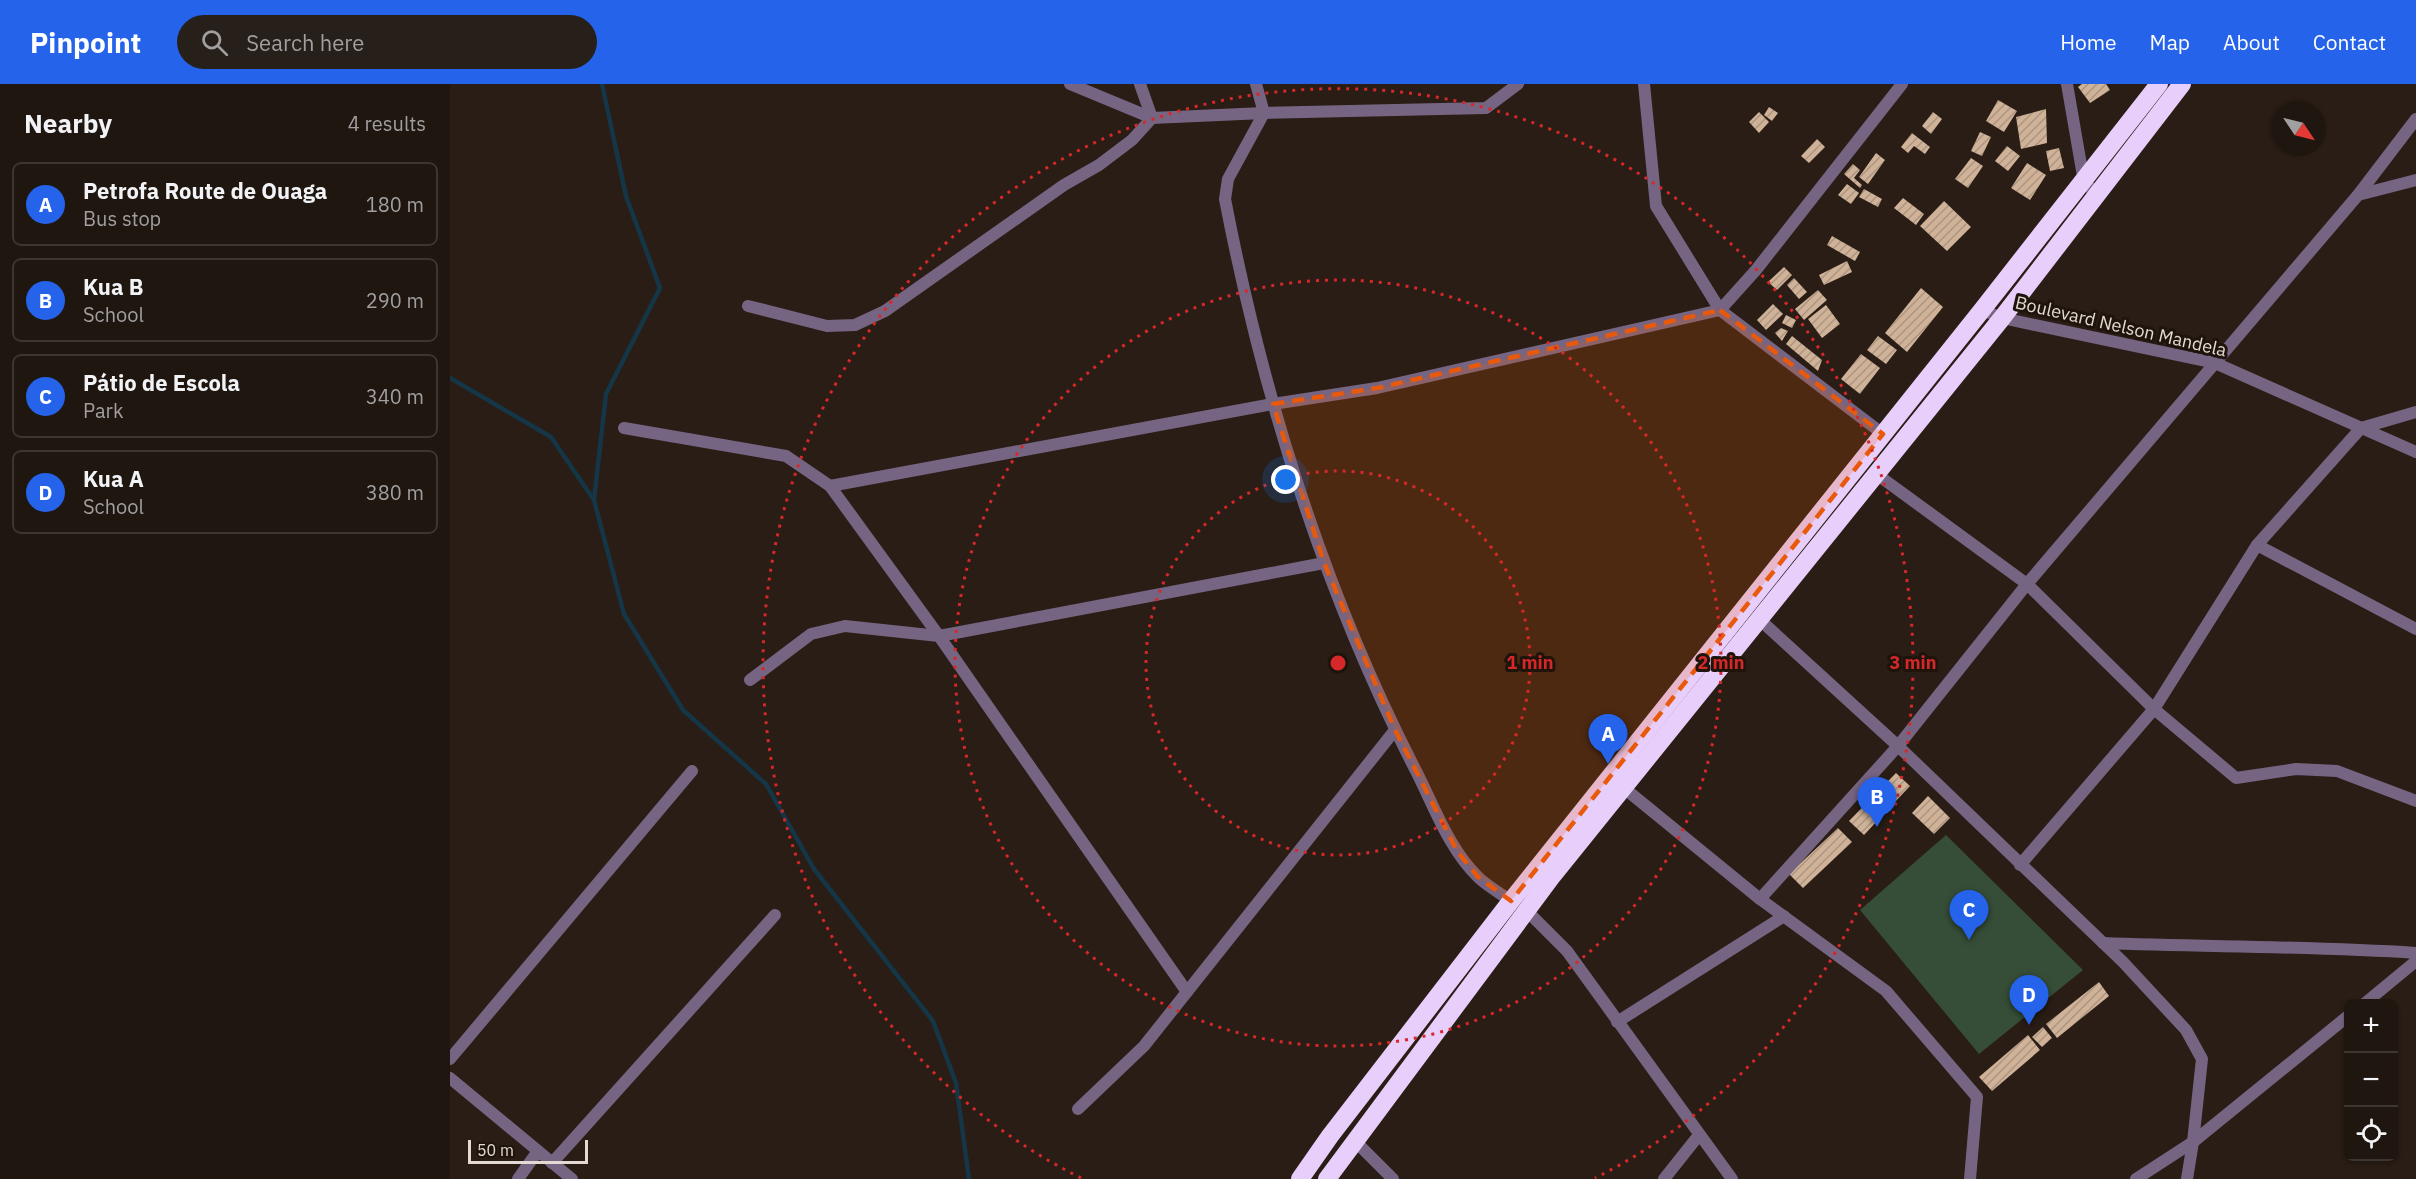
<!DOCTYPE html>
<html lang="en">
<head>
<meta charset="utf-8">
<style>
  body { margin:0; font-family:"IBM Plex Sans",sans-serif; background:#271f19; color:#f1f3f6 }
  .controls { position:absolute; right:18px; bottom:18px; display:grid; overflow:hidden; border-radius:9px; box-shadow:0 2px 4px #0004 }
  .controls button { width:54px; height:54px; display:grid; place-items:center; padding:0; border:0; border-bottom:2px solid #3c3530; background:#1f1610; color:#f1f3f6; font:30px sans-serif }
  .compass { position:absolute; left:1822px; top:18px; width:54px; height:54px; border-radius:50%; background:#1f1610; box-shadow:0 2px 4px #0004; rotate:125deg }
  .scale { position:absolute; left:18px; bottom:15px; width:120px; box-sizing:border-box; padding-left:6px; border:3px solid #e3dad4; border-top:0; font-size:16px; line-height:21px; white-space:nowrap; color:#e3dad4; -webkit-text-stroke:4px #1f140c; paint-order:stroke }
  .you { position:absolute; left:836px; top:396px; width:21px; height:21px; margin:-15px; border:4px solid #fff; border-radius:50%; background:#1a73e8; box-shadow:0 0 0 9px #1a73e833 }
  .badge { display:grid; place-items:center; width:39px; height:39px; border-radius:50%; background:#2563eb; color:#fff; font-size:20px; font-weight:700 }
  .pin { position:absolute; translate:-50% -50px; filter:drop-shadow(0 2px 3px #0008) }
  .pin::after { content:''; position:absolute; top:32px; width:21px; height:18px; background:inherit; clip-path:polygon(0 0,100% 0,50% 100%) }
  .list { margin:0; padding:0; list-style:none }
  h2 { display:flex; justify-content:space-between; align-items:center; height:78px; margin:0; padding:0 24px; font-size:26px }
  h2 small { font-size:20px; font-weight:400; color:#a19f9f }
  .list li { display:grid; grid-template-columns:39px 1fr auto; gap:18px; align-items:center; box-sizing:border-box; height:84px; margin:0 12px 12px; padding:0 12px; border:2px solid #3c3530; border-radius:9px }
  .list b { display:block; font-size:22px; white-space:nowrap }
  .list p { margin:0; font-size:20px; white-space:nowrap; color:#a19f9f }
  .list em { font-size:20px; font-style:normal; color:#a19f9f }
  .icon { flex:none; width:33px; height:33px; fill:none; stroke:currentColor; stroke-width:2; stroke-linecap:round; stroke-linejoin:round }
  .map { position:relative; flex:none; width:1966px; height:1095px; overflow:hidden }
  header { display:flex; align-items:center; gap:36px; box-sizing:border-box; height:84px; padding:0 30px; background:#2563eb; color:#fff }
  header strong { font-size:28px }
  nav { display:flex; gap:33px; margin-inline-start:auto; font-size:21px }
  .search { width:420px; height:54px; background:#271f19; display:flex; align-items:center; gap:15px; box-sizing:border-box; padding:0 21px; border-radius:33px; color:#a19f9f; font-size:22px }
  main { display:flex }
  aside { flex:1; background:#1f1610 }
  .map>svg:first-child { display:block }
  .park { fill:#364e37 }
  .lines { fill:none; stroke-linecap:round; stroke-linejoin:round }
  .stream { stroke:#143647; stroke-width:4.5 }
  .building { fill:url(#building-hatch) }
  .street { stroke:#766582; stroke-width:12 }
  .highway { stroke:#e8cefa; stroke-width:18 }
  .marked { fill:#e8590c; fill-opacity:0.2; stroke:#e8590c; stroke-width:4.5; stroke-dasharray:12 8; stroke-linejoin:round }
  .ring { fill:none; stroke:#d62828; stroke-width:3; stroke-dasharray:3 6 }
  .labels { text-anchor:middle; dominant-baseline:central; stroke-width:6; stroke-linejoin:round; paint-order:stroke }
  .street-label { font-size:18px; fill:#e3dad4; stroke:#1f140c }
  .centre { fill:#d62828; stroke:#1f140c; stroke-width:3 }
  .ring-label { font-size:18px; text-anchor:middle; font-weight:bold; fill:#d62828; stroke:#1f140c; stroke-width:6; stroke-linejoin:round; paint-order:stroke }
</style>
</head>
<body>
<header>
<strong>Pinpoint</strong>
<div class="search"><svg class="icon" aria-label="search" viewBox="0 0 24 24"><circle cx="10" cy="10" r="6"/><path d="M15 15l6 6"/></svg>Search here</div>
<nav><a>Home</a><a>Map</a><a>About</a><a>Contact</a></nav>
</header>
<main>
<aside>
<h2>Nearby<small>4 results</small></h2>
<ul class="list">
<li><span class="badge">A</span><div><b>Petrofa Route de Ouaga</b><p>Bus stop</p></div><em>180 m</em></li>
<li><span class="badge">B</span><div><b>Kua B</b><p>School</p></div><em>290 m</em></li>
<li><span class="badge">C</span><div><b>Pátio de Escola</b><p>Park</p></div><em>340 m</em></li>
<li><span class="badge">D</span><div><b>Kua A</b><p>School</p></div><em>380 m</em></li>
</ul>
</aside>
<div class="map">
<svg width="1966" height="1095" viewBox="0 0 1966 1095">
  <defs>
    <pattern id="building-hatch" width="6" height="6" patternUnits="userSpaceOnUse" patternTransform="scale(1.5)"><rect width="6" height="6" fill="#cfb297"/><path d="M-1 1l2-2M0 6l6-6M5 7l2-2" fill="none" stroke="#ac9681"/></pattern>
  </defs>
  <rect width="100%" height="100%" fill="#291d15"/>
  <polygon class="park" points="1496,751 1633,886 1529,970 1410,826"/>
  <g class="lines">
    <g class="stream">
      <polyline points="0,294 101,353 144,416 174,530 233,626 316,700 364,785 483,937 506,999 519,1095"/>
      <polyline points="144,416 156,310 210,204 176,112 152,0"/>
    </g>
  </g>
  <g class="building">
    <polygon points="1632,0 1656,0 1660,6 1640,19 1628,3"/>
    <polygon points="1548,16 1567,27 1554,48 1536,37"/>
    <polygon points="1319,23 1328,29 1322,37 1314,31"/>
    <polygon points="1596,25 1597,59 1571,65 1566,33"/>
    <polygon points="1309,28 1319,38 1309,49 1299,38"/>
    <polygon points="1483,28 1492,35 1481,50 1472,42"/>
    <polygon points="1530,48 1541,53 1532,72 1521,67"/>
    <polygon points="1462,49 1480,63 1475,70 1464,62 1458,69 1451,63"/>
    <polygon points="1367,55 1375,63 1359,79 1351,72"/>
    <polygon points="1557,62 1570,72 1558,87 1545,77"/>
    <polygon points="1609,64 1614,84 1600,87 1596,67"/>
    <polygon points="1426,69 1435,76 1418,100 1409,93"/>
    <polygon points="1521,74 1533,82 1518,104 1505,95"/>
    <polygon points="1577,79 1596,91 1580,116 1561,104"/>
    <polygon points="1403,80 1410,86 1404,94 1412,101 1410,104 1394,90"/>
    <polygon points="1397,100 1409,109 1401,120 1388,111"/>
    <polygon points="1414,105 1432,115 1428,123 1409,113"/>
    <polygon points="1453,114 1474,130 1466,141 1444,124"/>
    <polygon points="1494,117 1521,143 1497,167 1470,142"/>
    <polygon points="1382,152 1410,168 1405,177 1377,161"/>
    <polygon points="1397,177 1402,188 1374,201 1369,191"/>
    <polygon points="1334,183 1342,191 1327,206 1318,198"/>
    <polygon points="1344,194 1357,208 1349,215 1337,201"/>
    <polygon points="1471,204 1493,223 1457,268 1435,249"/>
    <polygon points="1368,206 1377,216 1354,236 1345,225"/>
    <polygon points="1323,220 1333,230 1316,246 1307,236"/>
    <polygon points="1376,221 1390,240 1372,254 1358,235"/>
    <polygon points="1336,231 1346,236 1342,244 1332,239"/>
    <polygon points="1331,244 1338,247 1332,257 1325,249"/>
    <polygon points="1342,252 1372,276 1368,287 1336,260"/>
    <polygon points="1428,252 1447,266 1436,280 1417,266"/>
    <polygon points="1411,270 1430,284 1410,310 1391,295"/>
    <polygon points="1446,689 1460,702 1414,751 1399,737"/>
    <polygon points="1478,712 1500,734 1484,750 1462,729"/>
    <polygon points="1388,744 1402,758 1353,804 1339,790"/>
    <polygon points="1649,898 1659,912 1607,954 1596,940"/>
    <polygon points="1593,943 1602,954 1592,963 1582,953"/>
    <polygon points="1578,951 1590,966 1542,1007 1529,993"/>
  </g>
  <g class="lines">
    <g class="street">
      <polyline points="620,0 702,34 814,29 1036,24 1068,0"/>
      <path d="M806,0L814,29L778,95L775,115C813,312 874,508 966,687C984,722 999,765 1028,793C1037,802 1050,809 1061,817"/>
      <polyline points="1194,0 1206,122 1270,226 1433,350"/>
      <polyline points="1617,0 1634,98 1647,110"/>
      <polyline points="1908,111 1966,96"/>
      <polyline points="298,222 377,242 405,241 435,227 614,101 649,81 682,56 702,34 690,0"/>
      <polyline points="1532,226 1552,234 1765,279 1966,368"/>
      <polyline points="174,344 336,372 380,402 489,552 874,479"/>
      <polyline points="1425,389 1577,500 1704,625 1786,694 1846,685 1887,687 1966,717"/>
      <polyline points="380,402 823,320 927,304 1270,226 1306,186 1452,0"/>
      <polyline points="1807,461 1966,545"/>
      <polyline points="1309,535 1448,662 1673,878 1736,946 1752,975 1743,1058 1737,1095"/>
      <polyline points="300,596 361,550 395,542 489,552 737,908"/>
      <polyline points="1174,704 1310,815 1436,907 1527,1013 1520,1095"/>
      <polyline points="1570,781 1704,625 1807,461 1911,344 1966,328"/>
      <polyline points="1310,815 1448,662 1577,500 1908,111 1966,35"/>
      <polyline points="1076,826 1117,867 1282,1095"/>
      <path d="M1653,859C1757,863 1862,862 1966,869"/>
      <polyline points="1914,920 1966,877"/>
      <polyline points="1167,938 1334,832"/>
      <polyline points="0,975 242,687"/>
      <polyline points="0,994 122,1095"/>
      <polyline points="628,1025 694,962 945,646"/>
      <polyline points="904,1056 943,1095"/>
      <polyline points="102,1079 325,831"/>
      <polyline points="68,1095 88,1067"/>
      <polyline points="1214,1095 1249,1051"/>
      <polyline points="1686,1095 1743,1058 1898,932"/>
    </g>
    <g class="highway">
      <polyline points="850,1095 880,1052 1061,817 1532,226 1709,0"/>
      <polyline points="877,1095 1103,791 1552,234 1732,0"/>
    </g>
  </g>
  <path class="marked" d="M1270,226L1433,350L1061,817L1028,793L1007,767L945,646L874,479L823,320L927,304Z"/>
  <g class="ring">
    <circle cx="888" cy="579" r="192"/>
    <circle cx="888" cy="579" r="383"/>
    <path d="M631 1094A575 575 0 1 1 1145 1094"/>
  </g>
  <g class="labels">
    <g class="street-label">
      <text transform="translate(1671 242) rotate(13)">Boulevard Nelson Mandela</text>
    </g>
  </g>
  <circle cx="888" cy="579" r="9" class="centre"/>
  <g class="ring-label">
    <text x="1080" y="585">1 min</text>
    <text x="1271" y="585">2 min</text>
    <text x="1463" y="585">3 min</text>
  </g>
</svg>
<div class="controls">
<button>+</button>
<button>−</button>
<button><svg class="icon" aria-label="locate" viewBox="0 0 24 24"><circle cx="12" cy="12" r="6"/><path d="M12 2v4M12 18v4M2 12h4M18 12h4"/></svg></button>
</div>
<svg class="compass" viewBox="-18 -18 36 36"><path d="M0-13l5 13h-10z" fill="#e53935"/><path d="M0 13l5-13h-10z" fill="#a19f9f"/></svg>
<div class="scale">50 m</div>
<div class="you"></div>
<div class="pin badge" style="left:1158px;top:680px">A</div>
<div class="pin badge" style="left:1427px;top:743px">B</div>
<div class="pin badge" style="left:1519px;top:856px">C</div>
<div class="pin badge" style="left:1579px;top:941px">D</div>
</div>
</main>
</body>
</html>
